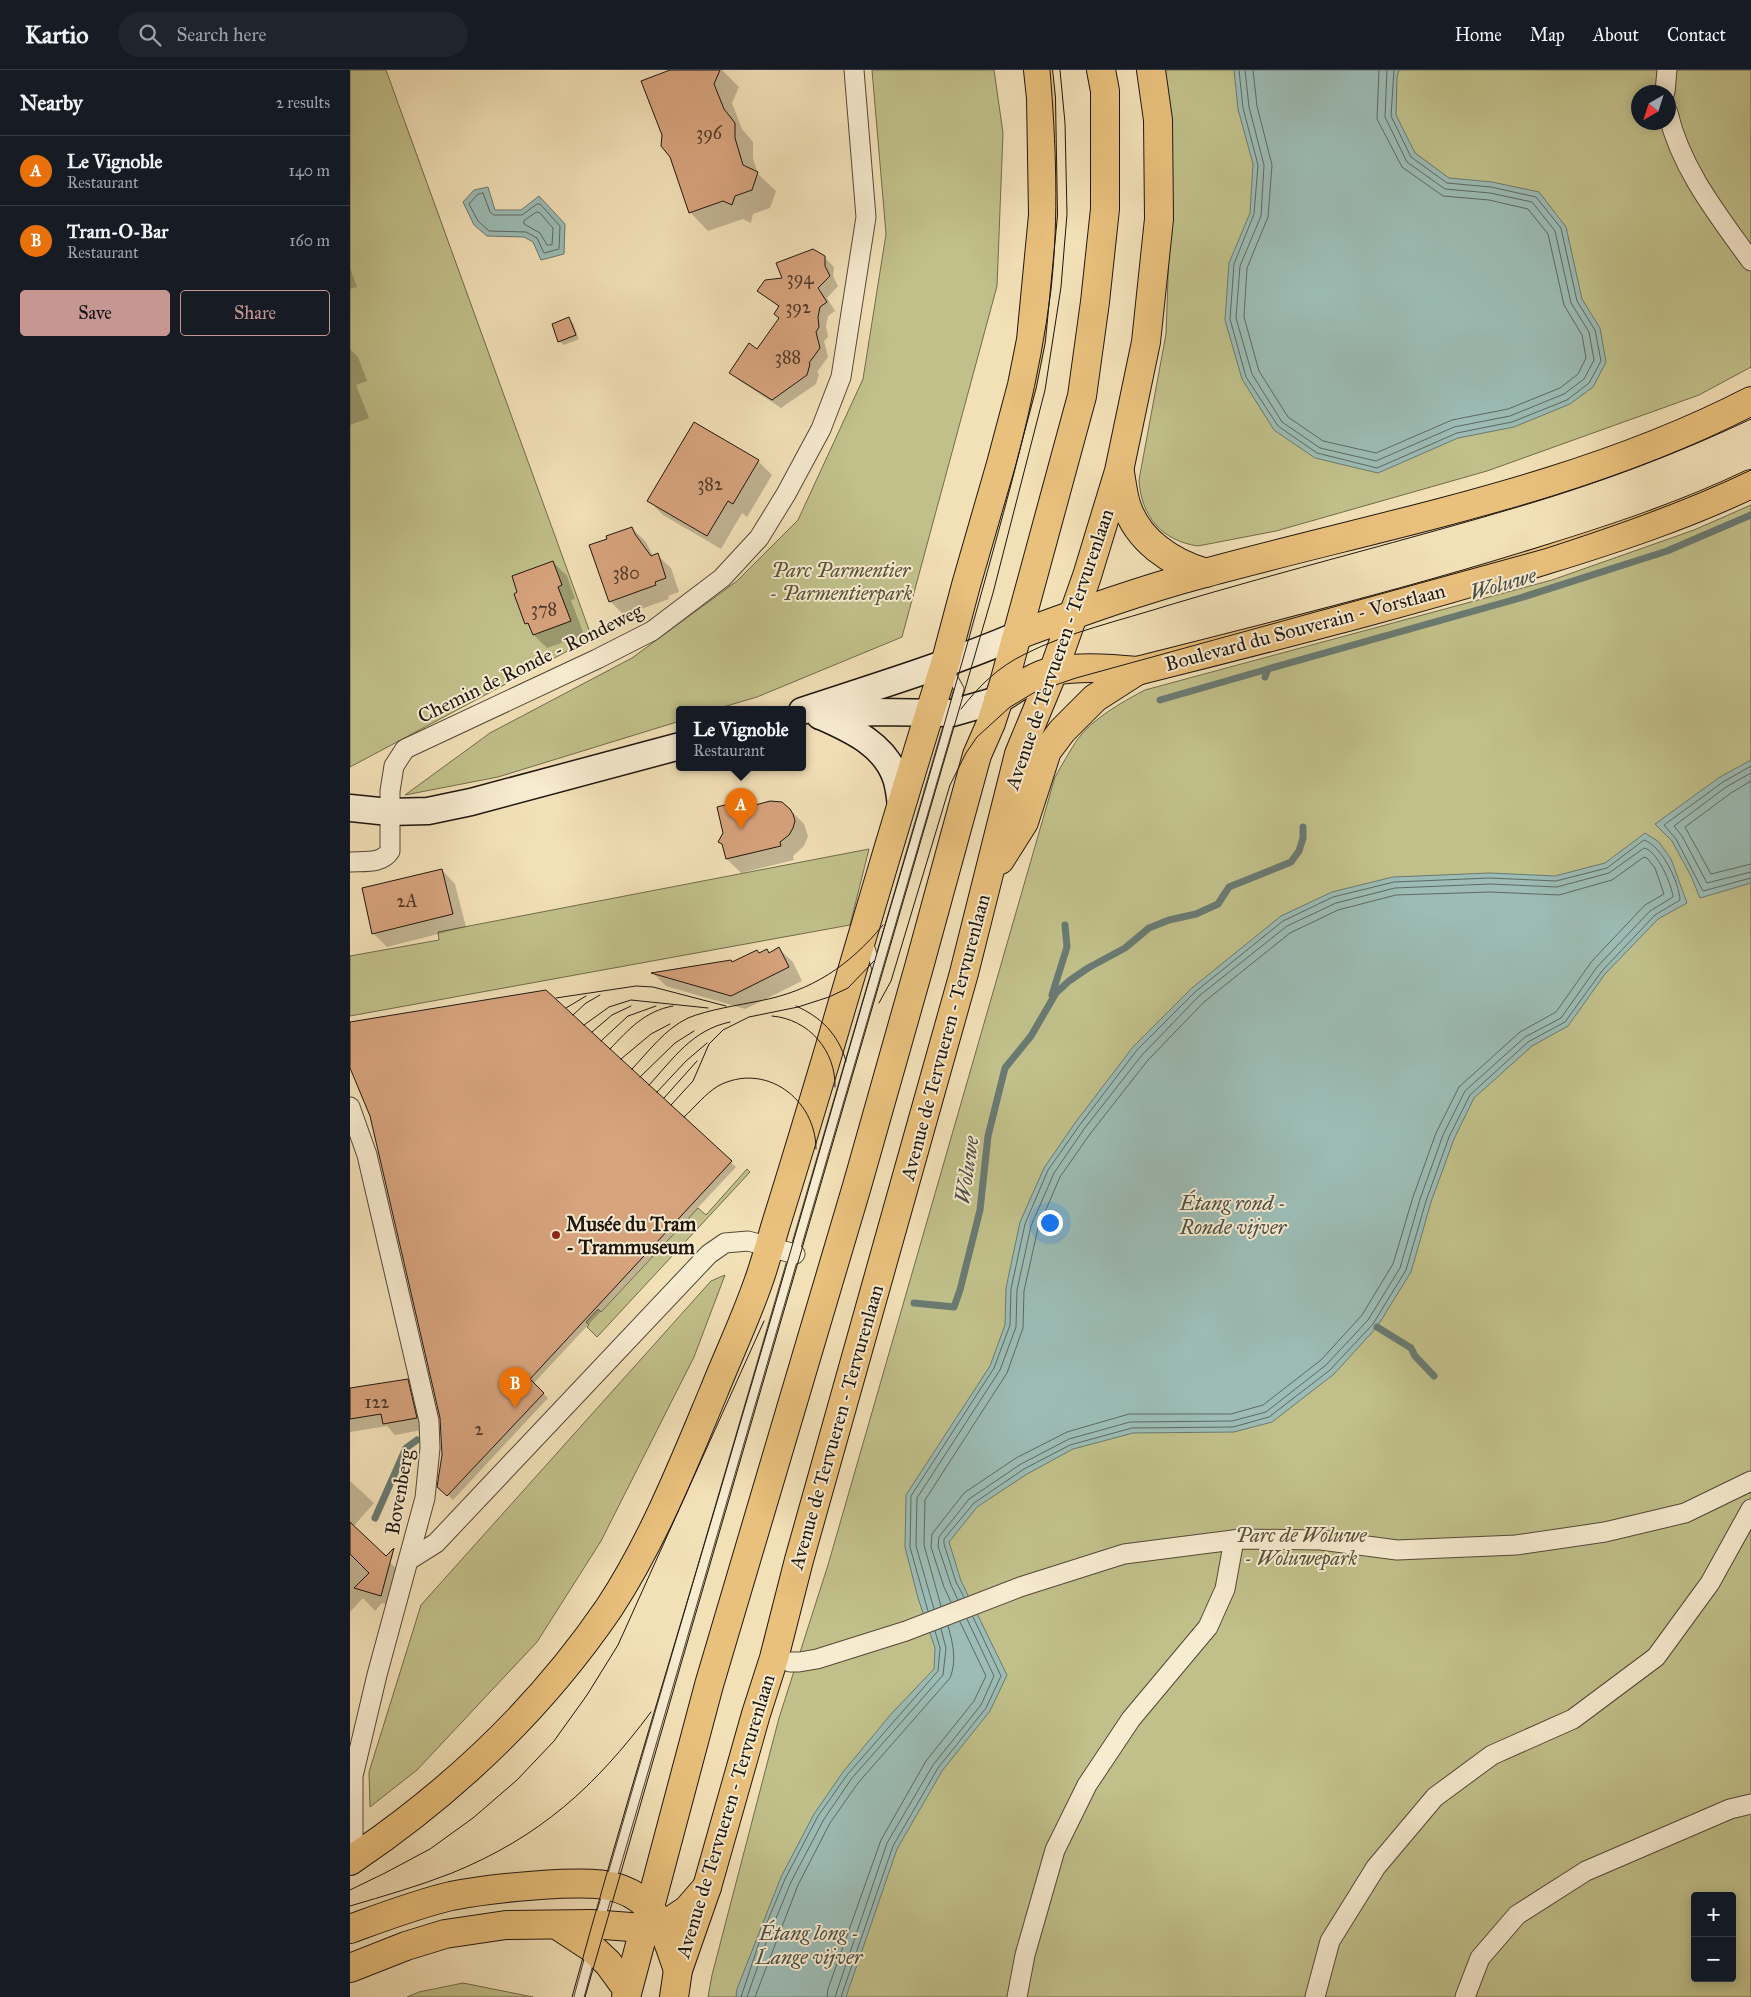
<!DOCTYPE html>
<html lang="en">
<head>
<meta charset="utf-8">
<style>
  body { margin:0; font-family:"IM FELL Great Primer",serif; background:#20242c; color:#f1f3f6 }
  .controls { position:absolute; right:15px; bottom:15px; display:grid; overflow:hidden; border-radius:5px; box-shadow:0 2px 12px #0003 }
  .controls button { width:45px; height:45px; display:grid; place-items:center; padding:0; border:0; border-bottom:1px solid #363941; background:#171b24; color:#f1f3f6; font:25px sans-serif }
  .compass { position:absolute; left:1281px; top:15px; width:45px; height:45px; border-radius:50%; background:#171b24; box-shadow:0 2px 12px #0003; rotate:219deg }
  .you { position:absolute; left:699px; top:1152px; width:18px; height:18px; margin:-12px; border:4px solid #fff; border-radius:50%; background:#1a73e8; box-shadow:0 0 0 8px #1a73e833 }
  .badge { display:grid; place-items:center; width:32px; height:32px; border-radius:50%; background:#c59692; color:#fff; font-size:16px; font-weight:700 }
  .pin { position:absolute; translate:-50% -41px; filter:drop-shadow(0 1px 2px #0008) }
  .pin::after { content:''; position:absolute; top:26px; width:18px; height:15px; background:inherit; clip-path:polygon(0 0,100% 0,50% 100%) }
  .popup { position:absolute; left:326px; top:636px; width:130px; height:65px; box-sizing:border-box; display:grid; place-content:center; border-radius:5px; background:#171b24; filter:drop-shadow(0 1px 4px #0005); font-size:16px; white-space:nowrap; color:#9ea1a6 }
  .popup b { font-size:19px; color:#f1f3f6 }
  .popup::after { content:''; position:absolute; left:50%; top:100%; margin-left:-10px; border:10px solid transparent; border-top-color:#171b24 }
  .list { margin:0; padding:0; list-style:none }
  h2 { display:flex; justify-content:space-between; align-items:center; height:65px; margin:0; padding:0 20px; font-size:21px }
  h2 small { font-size:16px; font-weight:400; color:#9ea1a6 }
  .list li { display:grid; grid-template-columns:32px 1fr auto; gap:15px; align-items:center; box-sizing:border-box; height:70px; padding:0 20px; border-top:1px solid #363941 }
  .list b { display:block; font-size:19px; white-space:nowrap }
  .list p { margin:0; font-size:16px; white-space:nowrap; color:#9ea1a6 }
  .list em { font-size:16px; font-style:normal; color:#9ea1a6 }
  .actions { display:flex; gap:10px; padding:15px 20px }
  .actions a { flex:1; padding:11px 0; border:1px solid #c59692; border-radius:5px; text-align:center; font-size:18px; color:#c59692 }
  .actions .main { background:#c59692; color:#111 }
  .icon { flex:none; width:28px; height:28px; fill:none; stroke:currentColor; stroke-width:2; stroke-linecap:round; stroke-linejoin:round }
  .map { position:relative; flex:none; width:1401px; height:1927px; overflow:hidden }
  header { display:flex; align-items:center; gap:30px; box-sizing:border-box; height:70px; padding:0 25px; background:#171b24; border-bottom:1px solid #363941 }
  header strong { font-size:24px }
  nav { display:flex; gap:28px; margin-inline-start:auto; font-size:18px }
  .search { width:350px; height:45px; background:#20242c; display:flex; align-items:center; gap:12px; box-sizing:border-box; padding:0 18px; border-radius:28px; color:#9ea1a6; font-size:19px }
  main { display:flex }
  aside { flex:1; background:#171b24 }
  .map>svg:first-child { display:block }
  .green { fill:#c1c08a; stroke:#706b4c; fill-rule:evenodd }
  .water { fill:#9cbcb5; stroke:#6a7a72 }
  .shadow { fill:#0003 }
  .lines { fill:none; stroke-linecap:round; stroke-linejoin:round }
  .shore { stroke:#5e6962; stroke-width:1 }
  .stream { stroke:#6a7a72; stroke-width:7 }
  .building { fill:#d7a37d; stroke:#1f160e }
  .lane-casing { stroke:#544838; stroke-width:11 }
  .street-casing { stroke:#544838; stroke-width:21 }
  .secondary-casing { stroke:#1f160e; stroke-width:29 }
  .primary-casing { stroke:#1f160e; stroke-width:30 }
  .highway-casing { stroke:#1f160e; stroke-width:30 }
  .lane { stroke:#f7ebd0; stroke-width:9 }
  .street { stroke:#f7ebd0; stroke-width:19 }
  .secondary { stroke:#f7ebd0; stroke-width:26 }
  .primary { stroke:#e9c07c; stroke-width:28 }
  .highway { stroke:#e9c07c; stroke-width:28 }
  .tram { stroke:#1f160e; stroke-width:1 }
  .poi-dot { fill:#8f2418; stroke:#f7ebd0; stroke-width:2 }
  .labels { text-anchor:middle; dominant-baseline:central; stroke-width:4; stroke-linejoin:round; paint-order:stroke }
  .number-label { font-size:18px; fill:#4d392a }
  .park-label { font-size:20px; font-style:italic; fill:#585239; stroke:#f7ebd0 }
  .street-label { font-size:20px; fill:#1f160e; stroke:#f7ebd0 }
  .poi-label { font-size:20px; font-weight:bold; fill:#1f160e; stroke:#f7ebd0; text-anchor:start }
  .water-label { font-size:21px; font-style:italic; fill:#4b5048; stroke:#f7ebd0 }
</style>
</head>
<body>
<header>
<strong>Kartio</strong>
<div class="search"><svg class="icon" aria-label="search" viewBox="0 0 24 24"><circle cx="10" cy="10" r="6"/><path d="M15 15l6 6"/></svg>Search here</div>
<nav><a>Home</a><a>Map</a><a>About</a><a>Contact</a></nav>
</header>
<main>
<aside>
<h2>Nearby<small>2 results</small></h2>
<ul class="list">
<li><span class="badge" style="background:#e8710a">A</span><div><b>Le Vignoble</b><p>Restaurant</p></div><em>140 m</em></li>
<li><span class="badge" style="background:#e8710a">B</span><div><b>Tram-O-Bar</b><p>Restaurant</p></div><em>160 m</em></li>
</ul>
<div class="actions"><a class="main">Save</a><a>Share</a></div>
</aside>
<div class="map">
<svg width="1401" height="1927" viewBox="0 0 1401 1927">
  <rect width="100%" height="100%" fill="#f2e0b7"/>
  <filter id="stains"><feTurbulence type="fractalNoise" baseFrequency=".004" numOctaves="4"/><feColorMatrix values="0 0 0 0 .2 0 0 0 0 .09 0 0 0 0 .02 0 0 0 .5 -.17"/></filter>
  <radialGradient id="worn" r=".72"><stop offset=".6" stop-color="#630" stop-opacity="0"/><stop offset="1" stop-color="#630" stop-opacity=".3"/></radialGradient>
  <g class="green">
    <polygon points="0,0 36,0 242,568 0,697"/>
    <polygon points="522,0 644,0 653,63 647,216 552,567 407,627 363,640 330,640 330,651 148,707 55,725 140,663 282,588 387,511 448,450 513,309 536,164"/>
    <path d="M812,0H1401V297L1349,325L1137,401L926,461L848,476C812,471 791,446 789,410L816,264L821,126ZM1288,22H1318V52H1288Z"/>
    <path d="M1401,435V1927H358L362,1905L429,1648L478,1495L705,707C712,695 719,682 727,670C742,649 772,632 795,620L1202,510L1344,460ZM1345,1826H1382V1908H1345Z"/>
    <polygon points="519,779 500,855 0,946 0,886 89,870 88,862"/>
    <polygon points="397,1099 400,1102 247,1267 237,1257 239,1255 236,1252 248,1239 251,1242 348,1138 356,1145"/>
    <polygon points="375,1205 344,1287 251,1471 187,1572 67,1700 20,1737 19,1702 71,1535 361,1211"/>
    <polygon points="113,1913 183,1927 57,1927 69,1922"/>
  </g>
  <g class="water">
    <polygon points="884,0 1049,0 1047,7 1046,45 1065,83 1099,108 1142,112 1189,122 1216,157 1232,229 1250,258 1256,292 1243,317 1220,334 1164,357 1108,368 1028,403 965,388 924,360 892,309 875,250 879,193 900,143 903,94 888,39"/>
    <polygon points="138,117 145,140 171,140 189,126 215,154 214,184 191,190 183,172 174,167 137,166 124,155 113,132 124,120"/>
    <polygon points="1401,690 1401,813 1350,828 1341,806 1322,771 1305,754 1370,707"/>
    <polygon points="1295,763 1309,772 1321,789 1337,833 1308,849 1255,904 1218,956 1182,976 1124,1028 1104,1069 1081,1132 1061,1202 1027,1257 984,1304 922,1352 884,1362 783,1363 723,1379 677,1404 627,1437 599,1472 611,1511 657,1605 640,1641 592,1701 547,1779 496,1927 386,1927 387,1919 431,1807 464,1744 493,1702 542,1643 584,1599 585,1578 568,1528 555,1477 556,1425 640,1296 655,1255 656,1218 670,1152 694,1098 725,1053 783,977 842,918 931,846 982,822 1043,807 1140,803 1205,806 1255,793"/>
  </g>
  <g class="shadow">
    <polygon points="321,0 372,0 389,17 382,33 392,59 403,72 403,88 408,104 426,121 420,138 403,144 401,153 393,149 358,161 340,142"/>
    <polygon points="474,187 484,197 483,206 488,216 477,228 485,241 478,246 476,256 478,267 474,271 478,287 467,302 469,304 466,314 431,338 390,311 381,303 407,280 430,248 430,238 409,221"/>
    <polygon points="0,198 7,217 0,219"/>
    <polygon points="219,249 223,253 229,269 214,275 209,271"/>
    <polygon points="0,279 8,287 17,311 6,315 19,348 0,355"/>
    <polygon points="345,354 408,391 422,405 397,447 392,443 371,479 313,445 299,431"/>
    <polygon points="282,458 296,472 303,486 307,485 321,498 329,522 318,526 319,529 274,545 260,531 258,469"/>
    <polygon points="203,492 217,506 225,529 221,530 234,565 197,578 184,565 181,557 177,553"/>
    <polygon points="439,739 454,754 458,766 454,776 443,786 444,790 391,803 377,789 374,776"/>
    <polygon points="92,800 105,814 116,857 37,877 23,863"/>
    <polygon points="429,879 443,892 452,911 395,939 316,916 304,904 383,893 417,880 420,884"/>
    <polygon points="196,921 386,1097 183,1314 198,1328 103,1430 89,1416 94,1386 91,1348 22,1046 0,995 0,954"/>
    <polygon points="57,1311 69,1322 77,1359 45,1365 37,1356 0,1362 0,1319"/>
    <polygon points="0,1411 24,1433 3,1457 51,1503 42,1536 32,1533 25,1541 13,1528 0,1542"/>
  </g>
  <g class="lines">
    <g class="shore">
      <polyline points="889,0 893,38 908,95 904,144 884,194 880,249 896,307 928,356 967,383 1027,398 1107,363 1162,352 1217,330 1239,313 1251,291 1245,260 1227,231 1211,158 1186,127 1141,117 1097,113 1061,87 1041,46 1044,0"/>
      <polyline points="895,0 899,37 914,95 911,146 890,196 886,248 902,304 932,352 970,378 1026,391 1104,357 1160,346 1214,324 1234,309 1244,290 1239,262 1221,233 1205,161 1182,132 1140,123 1095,119 1057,92 1035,47 1037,0"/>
      <polyline points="903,0 907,36 922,95 918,147 897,198 894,247 909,301 938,347 973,371 1026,383 1102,350 1158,339 1210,318 1228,304 1236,288 1232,265 1214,235 1198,164 1178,139 1139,130 1093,126 1052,97 1027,49 1029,0"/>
      <polygon points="133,123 140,142 144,145 172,145 187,134 190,134 210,156 209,179 194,183 187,168 176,162 139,161 128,151 119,134 127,125"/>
      <polygon points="187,142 190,143 203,158 202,175 197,175 190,163 174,154 174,151"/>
      <polyline points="1401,696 1373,712 1314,755 1326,769 1353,821 1401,808"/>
      <polyline points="1401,703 1376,717 1324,756 1332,766 1357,813 1401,802"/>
      <polyline points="1401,711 1381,723 1335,757 1361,804 1401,794"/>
      <polyline points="591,1536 574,1475 575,1430 657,1303 673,1258 674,1221 688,1158 710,1107 740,1064 798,990 854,932 940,863 988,840 1046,825 1140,822 1209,825 1262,810 1294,787 1297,788 1305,798 1314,824 1295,835 1242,891 1206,942 1170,962 1109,1017 1086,1063 1063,1127 1043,1194 1012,1245 971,1290 913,1335 881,1344 779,1344 717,1362 666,1388 614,1423 582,1464 581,1477 594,1517 601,1532"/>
      <path d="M584,1539L566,1476L567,1428L650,1300L666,1257L667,1220L681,1156L704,1103L734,1059L792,985L849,926L937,856L986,833L1045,818L1140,814L1207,817L1259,803L1294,778C1307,780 1322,815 1323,827L1300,841L1247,897L1211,948L1175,967L1115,1021L1093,1065L1070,1129L1050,1198L1018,1250L976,1295L916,1342L882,1351L780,1352L719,1369L671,1394L619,1429L589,1467L588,1476L601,1515L608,1530"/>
      <path d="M578,1541L560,1477L561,1426L644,1298L660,1255L661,1219L675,1154L698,1100L729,1056L787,980L845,922L933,851L983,827L1044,812L1140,808L1206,811L1257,798L1294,770C1312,776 1329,812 1330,830L1305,845L1252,901L1215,952L1178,972L1120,1025L1099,1067L1076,1131L1056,1200L1023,1254L980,1300L919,1347L883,1357L782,1358L720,1375L674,1399L624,1433L594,1469V1474L606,1512L614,1527"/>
      <polyline points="391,1927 411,1867 435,1809 468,1746 497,1705 588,1601 590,1578 585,1561"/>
      <polyline points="397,1927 417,1870 441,1812 474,1749 502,1708 593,1605 596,1578 591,1559"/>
      <path d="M405,1927L448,1815L480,1753L508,1713L600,1608C607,1591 603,1573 598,1556"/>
      <polyline points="477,1927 478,1919 531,1770 576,1691 624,1631 636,1606 610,1552"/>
      <polyline points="485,1927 537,1773 583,1695 631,1635 644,1606 617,1549"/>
      <polyline points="491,1927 543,1776 588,1698 636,1638 651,1606 623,1547"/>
    </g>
    <g class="stream">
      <polyline points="915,607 918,599 1170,528 1317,481 1401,445"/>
      <polyline points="810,630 918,599"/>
      <polyline points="702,925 717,877 715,855"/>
      <polyline points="564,1233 604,1237 610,1220 630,1140 638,1066 655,998 681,966 706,923 719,911 738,898 775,878 799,858 819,850 846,844 868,834 879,817 941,792 949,781 953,768 953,757"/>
      <polyline points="1027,1257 1061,1278 1065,1286 1084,1306"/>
      <polyline points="25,1448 56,1378 67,1370"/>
    </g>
  </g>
  <g class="building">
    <polygon points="320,0 370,0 364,14 374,39 385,53 385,68 393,95 408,102 402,120 385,126 382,135 373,131 339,143 320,87 311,76 312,65 291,11"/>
    <polygon points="463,179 475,186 475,196 480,206 468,218 477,232 470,237 468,247 469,257 466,262 470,278 459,293 460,294 457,305 422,330 379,303 399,273 407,279 429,248 424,244 429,236 407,221 415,210 432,208 426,193"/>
    <polygon points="219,247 226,265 208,272 202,254"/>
    <polygon points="344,352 409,390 383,434 378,431 357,466 297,431"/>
    <polygon points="282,457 285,464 301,486 308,483 316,508 305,512 306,515 259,532 239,475 257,469 256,466"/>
    <polygon points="203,491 212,515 208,517 221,551 183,565 178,553 175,554 164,524 167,522 162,506"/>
    <polygon points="394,730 402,736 420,731 432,732 440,739 443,744 445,751 443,758 439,765 430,772 431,776 376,789 372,774 368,772 373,763 367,737"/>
    <polygon points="92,799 103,844 22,864 12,818"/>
    <polygon points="429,877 439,897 381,926 301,903 381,890 382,892 407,880 409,883 417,879 419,883"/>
    <polygon points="196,920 382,1091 180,1309 194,1323 97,1426 87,1417 92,1385 90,1348 20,1046 0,998 0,952"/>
    <polygon points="58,1309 67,1348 33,1354 31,1344 0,1349 0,1318"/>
    <polygon points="0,1452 36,1486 44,1478 31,1526 4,1518 19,1503 0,1484"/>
  </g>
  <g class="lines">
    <g class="lane-casing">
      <g id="lane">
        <polyline points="518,872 527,899"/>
        <polyline points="249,1852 609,619 599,601"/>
        <polyline points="229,1927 241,1883"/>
      </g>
    </g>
    <g class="street-casing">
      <g id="street">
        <polyline points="1315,22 1317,0"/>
        <path d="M1318,43C1331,99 1368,145 1401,191"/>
        <path d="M0,792C14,791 32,794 40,781V721L44,696L55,679L247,589L302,561L372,508L409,468L436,424L471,359L491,307L516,147L504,0"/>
        <polyline points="0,1037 17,1085 79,1351 80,1378 75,1428 27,1605 3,1706 3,1777 0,1787"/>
        <polyline points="59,1490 86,1473 359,1184 375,1173 398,1171 445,1184"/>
        <polyline points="440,1592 449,1592 467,1589 556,1561 670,1517 774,1484 891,1469 971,1470 1047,1480 1166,1475 1255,1462 1335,1443 1401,1411"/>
        <polyline points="667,1927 675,1885 705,1780 737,1715 781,1649 858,1557 875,1519 884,1470"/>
        <polyline points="965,1927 980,1871 1026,1797 1085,1727 1142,1685 1223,1649 1306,1587 1360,1513 1401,1439"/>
        <polyline points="1115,1927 1130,1888 1167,1845 1236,1801 1380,1739 1401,1734"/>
      </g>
    </g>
    <g class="secondary-casing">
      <g id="secondary">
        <path d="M452,641C525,617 597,595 668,565"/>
        <polyline points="470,646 525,642 602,643 648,630"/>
        <path d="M473,647C502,660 535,675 546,708C549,717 550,727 551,736"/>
        <polyline points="0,738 39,742 78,741 121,732 330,676"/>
      </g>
    </g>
    <g class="primary-casing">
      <g id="primary">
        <path d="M770,403C772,414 773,424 776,434C787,470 821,493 856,503"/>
        <path d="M668,565C730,542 791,520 855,503C1038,453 1231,419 1401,331"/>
        <polyline points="595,594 616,515 651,394 672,315 681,270 693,145 691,28 688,0"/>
        <path d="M648,630C665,619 685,605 704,601C731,596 760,598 787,601C925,566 1063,532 1199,489C1267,468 1336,445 1401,414"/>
        <polyline points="650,790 674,752 697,681 712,661 745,628 787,601"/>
        <polyline points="276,1927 359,1615 507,1116 569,897 627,685 641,653 654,613 732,326 745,232 755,139 755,21 751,0"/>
        <polyline points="324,1927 328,1900 357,1817 406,1644 424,1588 449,1490 614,903 669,684 703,602 737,506 769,401 796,272 809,149 808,50 801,0"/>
      </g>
    </g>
    <g class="highway-casing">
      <g id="highway">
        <path d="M0,1791C101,1723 190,1639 259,1538C303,1471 333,1395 364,1321C378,1286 395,1250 408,1213C415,1194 420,1174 426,1154C444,1097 461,1040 478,983C516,853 554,723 595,594"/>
        <polyline points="207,1855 242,1878 258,1893 277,1919"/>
        <path d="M0,1859C33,1847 67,1834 101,1826C136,1819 172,1816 207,1814C235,1813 264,1811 288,1828C311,1843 319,1875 328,1900"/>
        <polyline points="0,1898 56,1876 95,1864 156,1855 241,1854 294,1858 311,1857 337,1840 357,1817"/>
      </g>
    </g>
    <use href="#lane" class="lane"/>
    <use href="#street" class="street"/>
    <use href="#secondary" class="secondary"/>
    <use href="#primary" class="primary"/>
    <use href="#highway" class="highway"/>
    <g class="tram">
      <path d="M611,639C629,616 648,597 675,584C716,563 772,550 816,536C936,500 1058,470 1178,434C1255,411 1329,383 1401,349"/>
      <polyline points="206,928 286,916 303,917 376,936"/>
      <path d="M529,933L541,911L600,715L616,683L627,667L660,637L685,622L726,608L1194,479C1265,456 1334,432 1401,400"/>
      <path d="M446,936C471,947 488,964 496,991"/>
      <polyline points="216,938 236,926"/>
      <polyline points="223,945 236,933 250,925"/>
      <path d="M422,946C459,949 486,981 485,1017"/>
      <polyline points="234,955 259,937 281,930 358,938"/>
      <polyline points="242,962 262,945 281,936"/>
      <polyline points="251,971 278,946 306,936"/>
      <path d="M260,979C279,959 295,941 323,936"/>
      <polyline points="271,989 301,964 320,954"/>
      <path d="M282,999C299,981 315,959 338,948C357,940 389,935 409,931C462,921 499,896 533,855"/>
      <polyline points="290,1007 325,973 344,961"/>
      <path d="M299,1015C324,988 342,960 380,952"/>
      <polyline points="307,1022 336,991 357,973"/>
      <polyline points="314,1028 347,991"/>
      <polyline points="321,1035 343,1011 359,974 373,960 399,947 448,937 479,927 498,918 524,891"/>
      <path d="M334,1047C345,1037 355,1024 368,1016C415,991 466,1029 466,1079"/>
      <polyline points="0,1820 35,1803 80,1779 123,1748 167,1710 204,1671 237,1625 268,1575 414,1251"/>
      <path d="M0,1836C34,1826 69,1816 102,1803C190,1767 245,1717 301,1642"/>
      <path d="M222,1927C274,1737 333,1549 388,1360C438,1193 485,1026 534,859C572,731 610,603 645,474C668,390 690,307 701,220C709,147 706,73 700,0"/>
      <polyline points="235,1927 331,1594 643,523 695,320 711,217 717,144 715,53 710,0"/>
    </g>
  </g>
  <circle class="poi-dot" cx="206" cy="1165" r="5"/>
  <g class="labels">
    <g class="number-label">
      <text x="359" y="63">396</text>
      <text x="450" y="208">394</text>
      <text x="448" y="237">392</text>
      <text x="438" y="287">388</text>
      <text x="360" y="414">382</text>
      <text x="276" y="503">380</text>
      <text x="194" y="539">378</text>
      <text x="57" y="831">2A</text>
      <text x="27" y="1332">122</text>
      <text x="129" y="1359">2</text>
    </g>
    <g class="park-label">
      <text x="491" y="500">Parc Parmentier<tspan x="491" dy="23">- Parmentierpark</tspan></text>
      <text x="951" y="1465">Parc de Woluwe<tspan x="951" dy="23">- Woluwepark</tspan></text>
    </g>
    <g class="street-label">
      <text transform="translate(955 557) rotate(-15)">Boulevard du Souverain - Vorstlaan</text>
      <text transform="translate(709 579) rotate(-71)">Avenue de Tervueren - Tervurenlaan</text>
      <text transform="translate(180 593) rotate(-26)">Chemin de Ronde - Rondeweg</text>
      <text transform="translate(595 967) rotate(-75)">Avenue de Tervueren - Tervurenlaan</text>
      <text transform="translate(486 1357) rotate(-74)">Avenue de Tervueren - Tervurenlaan</text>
      <text transform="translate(49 1422) rotate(-80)">Bovenberg</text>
      <text transform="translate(375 1746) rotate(-73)">Avenue de Tervueren - Tervurenlaan</text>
    </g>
    <g class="poi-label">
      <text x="216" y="1154">Musée du Tram<tspan x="216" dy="23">- Trammuseum</tspan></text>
    </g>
    <g class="water-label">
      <text transform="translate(1153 514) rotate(-16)">Woluwe</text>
      <text transform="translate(617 1100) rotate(-82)">Woluwe</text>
      <text x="883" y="1133">Étang rond -<tspan x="883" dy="24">Ronde vijver</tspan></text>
      <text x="459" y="1863">Étang long -<tspan x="459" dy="24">Lange vijver</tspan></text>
    </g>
  </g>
  <rect width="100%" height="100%" filter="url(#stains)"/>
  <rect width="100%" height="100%" fill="url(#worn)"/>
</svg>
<div class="controls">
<button>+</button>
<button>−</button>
</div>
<svg class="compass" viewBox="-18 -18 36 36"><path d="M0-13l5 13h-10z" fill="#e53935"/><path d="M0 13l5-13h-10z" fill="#9ea1a6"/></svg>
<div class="you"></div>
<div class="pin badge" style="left:391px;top:759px;background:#e8710a">A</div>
<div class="popup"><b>Le Vignoble</b>Restaurant</div>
<div class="pin badge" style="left:165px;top:1338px;background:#e8710a">B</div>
</div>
</main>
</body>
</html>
